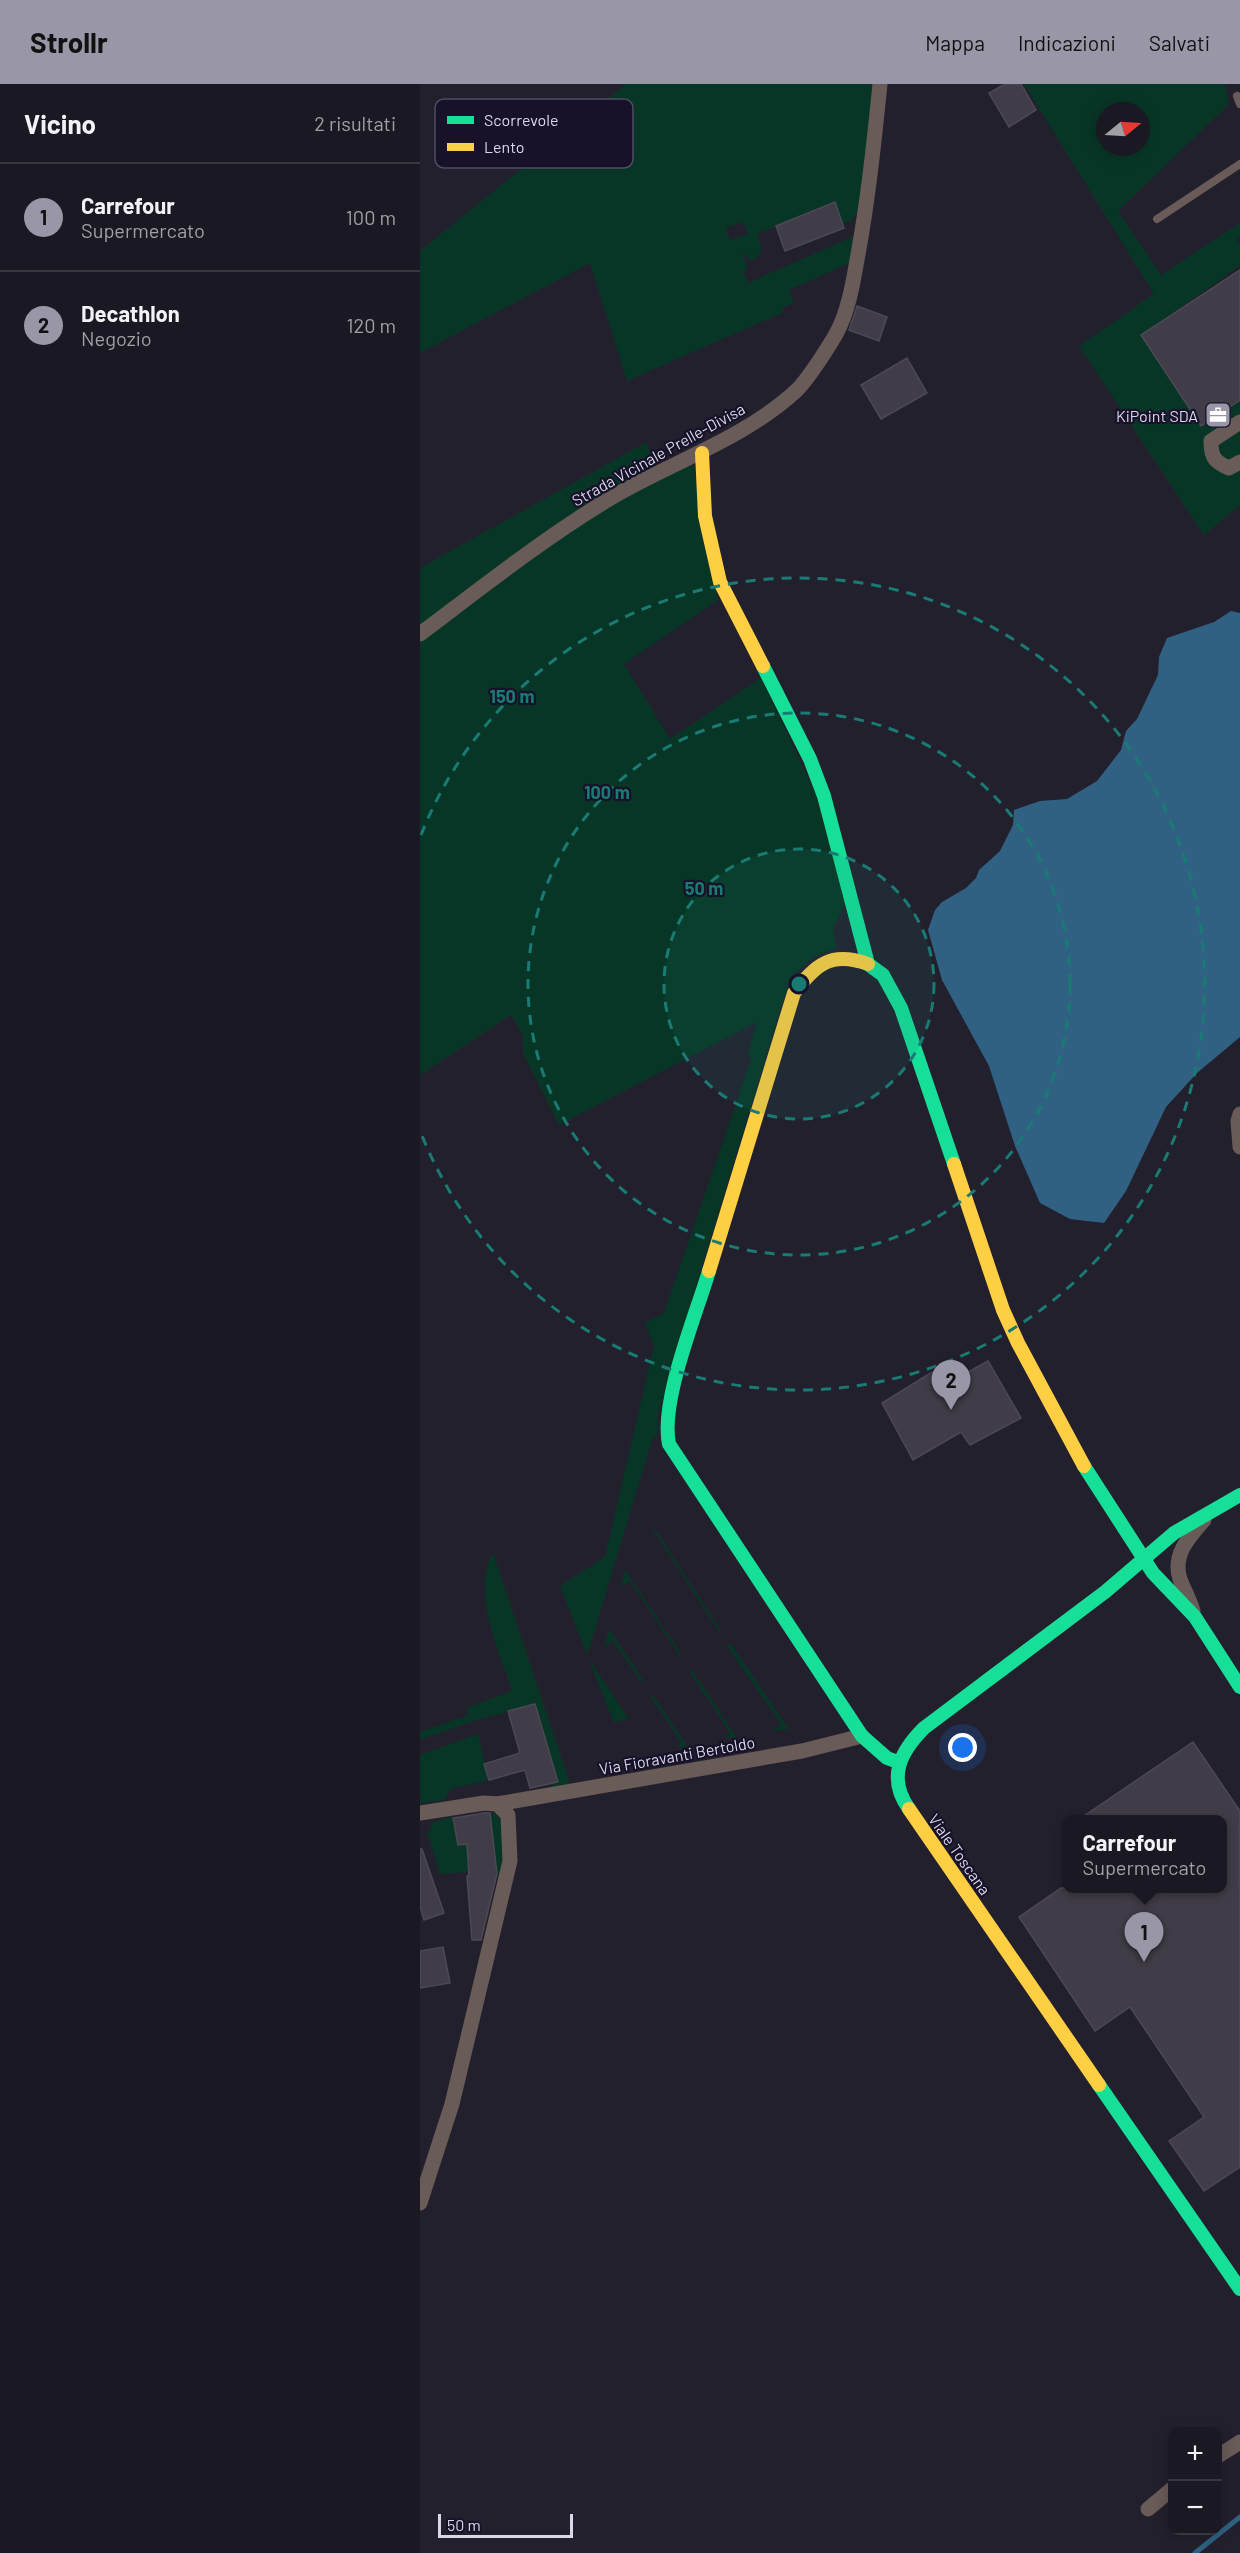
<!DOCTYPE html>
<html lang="it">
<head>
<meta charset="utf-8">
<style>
  body { margin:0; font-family:Barlow,sans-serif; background:#23212a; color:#f1f3f6 }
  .controls { position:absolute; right:18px; bottom:18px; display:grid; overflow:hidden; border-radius:12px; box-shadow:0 3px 15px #0003 }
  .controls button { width:54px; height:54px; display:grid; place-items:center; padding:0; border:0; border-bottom:2px solid #383740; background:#1a1822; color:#f1f3f6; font:30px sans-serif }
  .compass { position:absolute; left:676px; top:18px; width:54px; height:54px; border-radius:50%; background:#1a1822; box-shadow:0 3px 15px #0003; rotate:72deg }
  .scale { position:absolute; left:18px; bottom:15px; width:135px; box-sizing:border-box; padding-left:6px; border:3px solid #d9d7e8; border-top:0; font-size:16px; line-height:21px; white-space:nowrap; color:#d9d7e8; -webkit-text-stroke:4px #171129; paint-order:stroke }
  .you { position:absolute; left:543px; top:1664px; width:21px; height:21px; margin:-15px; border:4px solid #fff; border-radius:50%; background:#1a73e8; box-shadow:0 0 0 9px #1a73e833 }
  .badge { display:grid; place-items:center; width:39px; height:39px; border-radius:50%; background:#9997a7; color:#111; font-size:20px; font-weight:700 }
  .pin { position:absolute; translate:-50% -50px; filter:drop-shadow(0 2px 3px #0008) }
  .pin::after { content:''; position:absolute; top:32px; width:21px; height:18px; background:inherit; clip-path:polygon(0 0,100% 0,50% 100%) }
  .popup { position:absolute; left:642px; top:1731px; width:165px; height:78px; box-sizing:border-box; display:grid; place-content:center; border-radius:12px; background:#1a1822; filter:drop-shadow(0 2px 4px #0005); font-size:20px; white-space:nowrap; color:#9fa0a5 }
  .popup b { font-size:22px; color:#f1f3f6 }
  .popup::after { content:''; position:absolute; left:50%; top:100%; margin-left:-12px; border:12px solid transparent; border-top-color:#1a1822 }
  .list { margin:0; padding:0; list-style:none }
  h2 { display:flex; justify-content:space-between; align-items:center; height:78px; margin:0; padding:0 24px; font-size:26px }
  h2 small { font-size:20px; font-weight:400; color:#9fa0a5 }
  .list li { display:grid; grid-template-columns:39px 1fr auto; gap:18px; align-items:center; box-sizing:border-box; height:108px; padding:0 24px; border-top:2px solid #383740 }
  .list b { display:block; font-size:22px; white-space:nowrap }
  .list p { margin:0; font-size:20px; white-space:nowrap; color:#9fa0a5 }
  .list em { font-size:20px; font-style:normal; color:#9fa0a5 }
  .map { position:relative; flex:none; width:820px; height:2469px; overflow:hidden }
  header { display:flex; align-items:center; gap:36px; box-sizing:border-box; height:84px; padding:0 30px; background:#9997a7; color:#111 }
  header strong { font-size:28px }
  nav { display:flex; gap:33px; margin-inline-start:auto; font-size:21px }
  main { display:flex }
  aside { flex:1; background:#1a1822 }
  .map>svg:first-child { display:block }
  .green { fill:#083626; fill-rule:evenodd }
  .water { fill:#306183 }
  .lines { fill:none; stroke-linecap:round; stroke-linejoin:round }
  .stream { stroke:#306183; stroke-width:5 }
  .building { fill:#403d48; stroke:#4c4854; stroke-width:1.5 }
  .lane { stroke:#695b58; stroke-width:8 }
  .street { stroke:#695b58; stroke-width:15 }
  .fast { stroke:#16e098; stroke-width:14 }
  .slow { stroke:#ffcf43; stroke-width:14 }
  .ring { fill:none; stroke:#197b74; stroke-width:3; stroke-dasharray:10 8 }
  .labels { text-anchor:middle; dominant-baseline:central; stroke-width:4.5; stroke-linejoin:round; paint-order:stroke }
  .poi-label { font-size:16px; fill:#d9d7e8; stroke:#171129; text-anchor:end }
  .street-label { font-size:16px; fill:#d9d7e8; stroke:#171129 }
  .key { fill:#171129; stroke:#514c62; stroke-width:1.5 }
  .key-label { font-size:16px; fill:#d9d7e8 }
  .centre { fill:#197b74; stroke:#171129; stroke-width:3 }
  .ring-label { font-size:18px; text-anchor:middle; font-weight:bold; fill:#197b74; stroke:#171129; stroke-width:4.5; stroke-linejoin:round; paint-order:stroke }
</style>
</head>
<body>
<header>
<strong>Strollr</strong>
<nav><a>Mappa</a><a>Indicazioni</a><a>Salvati</a></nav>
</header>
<main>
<aside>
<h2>Vicino<small>2 risultati</small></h2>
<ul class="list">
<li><span class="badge">1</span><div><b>Carrefour</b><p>Supermercato</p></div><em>100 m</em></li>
<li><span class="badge">2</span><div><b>Decathlon</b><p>Negozio</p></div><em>120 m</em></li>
</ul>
</aside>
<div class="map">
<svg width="820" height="2469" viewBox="0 0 820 2469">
  <rect width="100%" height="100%" fill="#23202d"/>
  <g class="green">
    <path d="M206,0H454L440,121L433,136L422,140L414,119L383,130V132L337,150L342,165L336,175L330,176L322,168L328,185L323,187L328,199L439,150L434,177L369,206L374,219L362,224L364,228L207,297L170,179L0,269V167ZM323,138L328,150L310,156L306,144Z"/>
    <path d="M604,0H805L809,20L698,127L741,191L820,139V152L816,155L820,161V182L721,251L781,342L820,316V421L784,451L659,262L734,210ZM685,27H721V63H685Z"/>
    <polygon points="227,358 235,385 0,542 0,484"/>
    <path d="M269,381L274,382L298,516L204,580L250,655L341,594L396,711L426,819L413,845L416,865C393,871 381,880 368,900L238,1329L237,1352L233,1353L167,1572L208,1634L194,1639L140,1502L185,1473L234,1262L225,1239L244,1229L331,976L328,969L337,938L139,1041L103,969V952L91,931L0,991V558L171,431Z"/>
    <polygon points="235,1445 300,1545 298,1546 233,1446"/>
    <path d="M73,1469L150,1699L133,1705L132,1700L137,1698L115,1620L54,1637L0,1656V1648L48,1631L47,1624L92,1607C79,1565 51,1511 73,1469Z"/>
    <polygon points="205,1486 262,1571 260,1572 210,1497 201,1503"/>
    <polygon points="189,1545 223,1596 221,1598 193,1557 184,1563"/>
    <polygon points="311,1560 369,1645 353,1647 361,1640 307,1562"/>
    <polygon points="272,1586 317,1654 304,1654 311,1650 269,1587"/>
    <polygon points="233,1611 267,1662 257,1664 261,1658 231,1613"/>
    <polygon points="58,1650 69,1696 30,1705 25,1716 0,1719 0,1671"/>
    <path d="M70,1728C94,1731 82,1784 79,1801Z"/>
    <polygon points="32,1732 38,1761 47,1760 49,1788 20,1790 7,1747 12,1745 10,1739"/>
  </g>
  <polygon class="water" points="811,527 820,529 820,953 777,989 746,1023 706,1107 684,1139 650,1135 620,1119 595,1062 569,982 522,896 508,846 515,826 522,818 546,804 556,794 559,786 580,767 593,741 594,726 620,717 647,715 677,697 701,666 706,647 717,635 738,591 739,573 747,554 794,538"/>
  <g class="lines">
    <polyline class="stream" points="775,2469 820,2433"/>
  </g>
  <g class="building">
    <polygon points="585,0 601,0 616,26 589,43 569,9"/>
    <polygon points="415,118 424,144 365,167 356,142"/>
    <polygon points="820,186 820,316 781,342 721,251"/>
    <polygon points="437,222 467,233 459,257 429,246"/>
    <polygon points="487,274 507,309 461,335 441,301"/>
    <polygon points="568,1277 601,1334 550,1361 541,1348 493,1376 462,1319 512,1288 521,1303"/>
    <polygon points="115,1620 138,1698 110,1704 105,1686 69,1696 64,1680 100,1669 88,1627"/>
    <polygon points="773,1658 820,1727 820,2083 784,2107 749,2057 784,2033 710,1923 675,1947 599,1833 641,1804 802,1804 802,1736 658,1736"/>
    <polygon points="64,1729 70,1729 77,1790 61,1856 52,1856 47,1792 49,1792 47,1760 38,1761 33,1734"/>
    <polygon points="0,1765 2,1765 24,1829 4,1836 0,1822"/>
    <polygon points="23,1863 30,1899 0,1904 0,1867"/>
  </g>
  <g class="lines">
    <g class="lane">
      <polyline points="817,12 820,20"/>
      <polyline points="737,135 820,80"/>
    </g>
    <g class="street">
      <path d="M820,338L791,357C791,374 795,378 809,384L820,378"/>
      <path d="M0,550C61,504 123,455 189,415C251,378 323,356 377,306C388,295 408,264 416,250C428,229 433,199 437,176C448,117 454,59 460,0"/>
      <polyline points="820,1030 818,1037 820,1063"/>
      <path d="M773,1527C770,1516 764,1506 760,1495C752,1471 769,1453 784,1436"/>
      <polyline points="77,1720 382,1667 442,1652"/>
      <polyline points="0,1729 64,1719 77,1720 88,1731 90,1777 32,2020 0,2119"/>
      <polyline points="798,2372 820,2358"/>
      <polyline points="728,2425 752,2405"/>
    </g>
    <g class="fast">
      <polyline points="343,582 390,675 404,712 448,880 463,891 481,924 534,1080"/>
      <path d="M289,1187C276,1231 240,1317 249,1360L442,1652L467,1674L478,1678"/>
      <polyline points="664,1382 733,1489 775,1533 820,1603"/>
      <path d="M489,1725C467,1694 480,1668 504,1644L685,1508L754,1449L820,1411"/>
      <polyline points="679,2001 820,2205"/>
    </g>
    <g class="slow">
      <polyline points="282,369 285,432 300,498 343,582"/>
      <polyline points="534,1080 583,1226 598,1259 664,1382"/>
      <path d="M289,1187L374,909C396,880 411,867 448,880"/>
      <polyline points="489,1725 679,2001"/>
    </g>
  </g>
  <circle cx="379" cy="900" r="135" fill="#197b74" fill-opacity=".12"/>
  <g class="ring">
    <circle cx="379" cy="900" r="135"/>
    <circle cx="379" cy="900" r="271"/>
    <path d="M1 751A406 406 0 1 1 1 1049"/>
  </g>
  <defs>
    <g id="office-square" transform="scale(1.35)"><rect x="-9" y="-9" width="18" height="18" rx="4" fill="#9997a7" stroke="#171129"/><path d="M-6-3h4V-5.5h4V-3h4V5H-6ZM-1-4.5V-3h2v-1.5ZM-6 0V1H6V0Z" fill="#fff"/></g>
  </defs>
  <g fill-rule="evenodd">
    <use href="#office-square" x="798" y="331"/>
  </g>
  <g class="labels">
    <g class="poi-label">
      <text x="778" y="331">KiPoint SDA</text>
    </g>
    <g class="street-label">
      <text transform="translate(238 370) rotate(-29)">Strada Vicinale Prelle-Divisa</text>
      <text transform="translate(257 1671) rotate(-10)">Via Fioravanti Bertoldo</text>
      <text transform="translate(540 1770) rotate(55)">Viale Toscana</text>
    </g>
  </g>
  <rect x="15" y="15" width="198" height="69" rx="9" class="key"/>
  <rect x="27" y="32" width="27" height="8" fill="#16e098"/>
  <rect x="27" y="59" width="27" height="8" fill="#ffcf43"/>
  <g class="key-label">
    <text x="64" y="42">Scorrevole</text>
    <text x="64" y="69">Lento</text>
  </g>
  <circle cx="379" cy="900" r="9" class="centre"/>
  <g class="ring-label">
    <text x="92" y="619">150 m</text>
    <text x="187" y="715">100 m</text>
    <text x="284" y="811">50 m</text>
  </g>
</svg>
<div class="controls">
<button>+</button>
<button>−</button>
</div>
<svg class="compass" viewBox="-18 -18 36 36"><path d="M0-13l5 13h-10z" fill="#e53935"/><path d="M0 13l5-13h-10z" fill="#9fa0a5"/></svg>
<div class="scale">50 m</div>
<div class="you"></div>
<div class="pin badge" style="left:724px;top:1878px">1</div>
<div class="popup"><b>Carrefour</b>Supermercato</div>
<div class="pin badge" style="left:531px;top:1326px">2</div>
</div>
</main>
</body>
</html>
